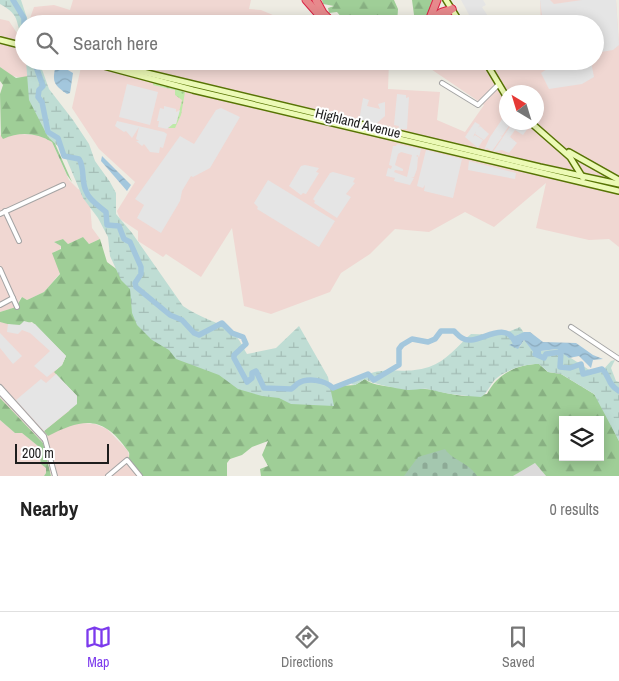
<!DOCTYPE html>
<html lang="en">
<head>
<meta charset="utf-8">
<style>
  body { margin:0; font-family:"Archivo Narrow",sans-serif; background:#f6f6f6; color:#222 }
  .controls { position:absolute; right:15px; bottom:15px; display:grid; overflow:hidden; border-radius:0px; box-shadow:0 2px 12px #0003 }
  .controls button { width:45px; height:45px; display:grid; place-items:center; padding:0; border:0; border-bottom:1px solid #e0e0e0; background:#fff; color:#222; font:25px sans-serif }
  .compass { position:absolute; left:499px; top:85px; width:45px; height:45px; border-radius:50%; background:#fff; box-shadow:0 2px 12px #0003; rotate:322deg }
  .scale { position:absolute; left:15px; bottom:12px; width:94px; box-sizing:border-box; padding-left:5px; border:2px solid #1d1d1d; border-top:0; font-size:14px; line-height:18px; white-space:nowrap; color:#1d1d1d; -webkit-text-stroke:4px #fff; paint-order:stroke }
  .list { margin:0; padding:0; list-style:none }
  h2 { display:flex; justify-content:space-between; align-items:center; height:65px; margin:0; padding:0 20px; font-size:21px }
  h2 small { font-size:16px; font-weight:400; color:#767676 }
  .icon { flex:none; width:28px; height:28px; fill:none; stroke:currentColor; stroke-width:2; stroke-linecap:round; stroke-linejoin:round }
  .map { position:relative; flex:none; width:619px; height:476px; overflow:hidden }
  .search { position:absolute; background:#fff; box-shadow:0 2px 12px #0003; left:15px; right:15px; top:15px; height:55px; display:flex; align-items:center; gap:12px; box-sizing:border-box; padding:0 18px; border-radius:28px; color:#767676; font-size:19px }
  .sheet { height:135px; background:#fff }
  nav { display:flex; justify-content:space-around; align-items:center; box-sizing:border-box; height:70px; border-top:1px solid #e0e0e0; background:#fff; font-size:14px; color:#767676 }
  nav a { display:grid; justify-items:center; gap:2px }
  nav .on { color:#7c3aed }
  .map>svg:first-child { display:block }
  .residential { fill:#dbdada }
  .commercial { fill:#f0d7d2; fill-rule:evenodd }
  .grass { fill:url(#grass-dots) }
  .forest { fill:url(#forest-firs); fill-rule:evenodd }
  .wetland { fill:url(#wetland-marsh) }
  .cemetery { fill:url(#cemetery-stones) }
  .parking { fill:#e5e5e5; fill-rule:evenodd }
  .water { fill:url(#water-waves) }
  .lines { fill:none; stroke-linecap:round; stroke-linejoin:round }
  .river { stroke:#a3c7dd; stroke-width:5.5 }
  .street-casing { stroke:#a4a4a4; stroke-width:6 }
  .secondary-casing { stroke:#577404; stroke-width:8 }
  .highway-casing { stroke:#da2345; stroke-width:9 }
  .street { stroke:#fff; stroke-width:4 }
  .secondary { stroke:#ecfab6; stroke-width:5 }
  .highway { stroke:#e7898c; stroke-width:7 }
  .labels { text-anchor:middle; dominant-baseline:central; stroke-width:4; stroke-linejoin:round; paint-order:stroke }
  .street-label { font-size:14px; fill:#1d1d1d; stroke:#fff }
</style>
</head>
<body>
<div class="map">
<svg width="619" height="476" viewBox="0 0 619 476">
  <defs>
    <pattern id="grass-dots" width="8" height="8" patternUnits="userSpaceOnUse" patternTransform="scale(1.25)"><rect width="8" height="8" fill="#bee9a8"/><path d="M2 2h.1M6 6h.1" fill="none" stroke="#a3c790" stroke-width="1.8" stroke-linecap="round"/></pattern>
    <pattern id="forest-firs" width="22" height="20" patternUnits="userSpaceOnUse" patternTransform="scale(1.25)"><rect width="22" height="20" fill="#9fce97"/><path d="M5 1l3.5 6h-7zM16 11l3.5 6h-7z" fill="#88b082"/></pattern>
    <pattern id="wetland-marsh" width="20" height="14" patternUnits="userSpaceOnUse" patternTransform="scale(1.25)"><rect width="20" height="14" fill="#bfddd4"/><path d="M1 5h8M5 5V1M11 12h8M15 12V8" fill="none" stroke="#a4bdb6"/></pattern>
    <pattern id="cemetery-stones" width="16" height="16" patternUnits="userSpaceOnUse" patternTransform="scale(1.25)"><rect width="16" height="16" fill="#a4c7af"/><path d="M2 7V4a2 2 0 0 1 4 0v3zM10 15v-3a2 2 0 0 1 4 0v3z" fill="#8daa96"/></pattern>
    <pattern id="water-waves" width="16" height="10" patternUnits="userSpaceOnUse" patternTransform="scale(1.25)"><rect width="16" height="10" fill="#a3c7dd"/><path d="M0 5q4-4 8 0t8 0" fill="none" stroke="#8caabd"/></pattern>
  </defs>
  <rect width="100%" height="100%" fill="#eeece3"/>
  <polygon class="residential" points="535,463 546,476 513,476 526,467"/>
  <g class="commercial">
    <polygon points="73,0 251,0 249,9 261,10 294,24 28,24 34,7 54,5 70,10"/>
    <path d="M540,0H616L619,46V247L609,239L589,240L536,228L546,183L494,227L465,212L429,232L395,229L370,254L341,273L330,292L271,314L244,306L232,228L201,277L166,254L163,257L138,241V231L120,219L117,211L135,182L99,149L72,108L81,67L56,61H389L388,89L440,92L437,120L465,132L484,105L419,61H595V24H541ZM506,92H536V122H506Z"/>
    <polygon points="0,19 9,21 24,44 24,61 28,61 31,70 28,76 23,78 12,76 0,67"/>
    <polygon points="0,134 1,136 19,134 39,135 52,142 69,180 78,189 89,193 92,228 100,239 89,244 83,237 68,244 63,239 54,242 61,246 60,250 53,252 60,273 51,284 44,292 27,300 21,297 16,307 0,312"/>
    <polygon points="0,322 20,325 60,349 56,374 71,408 59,431 67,426 82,423 95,424 107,429 128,451 129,457 143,476 51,476 43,443 0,398"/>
    <polygon points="0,420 15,433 22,433 38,446 41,463 46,468 46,473 44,476 0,476"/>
  </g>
  <polygon class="grass" points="154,82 185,92 181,115 175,128 167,128 173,123 176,124 182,100 175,95 175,90 153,85"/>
  <g class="forest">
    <polygon points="322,0 394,0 398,9 397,24 356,24 351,22 347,24 337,12 329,13 328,8 334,6 323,4"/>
    <path d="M412,0H434C430,9 426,24 414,24L422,15H414Z"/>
    <path d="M0,67L16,78L28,76L31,70L56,146L72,182L67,175L52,142C37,133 20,131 3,139L1,136L0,94L3,85L0,81Z"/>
    <path d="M83,237L89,244L100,239L107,262L119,271L161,324L328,387L355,385L365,379C375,389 410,387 425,389C439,390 453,396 467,396C473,396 480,395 487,394C497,374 517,364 539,364L548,372L561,374L594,394L600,402L619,441V476H546L535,463L513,476H261L260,469L268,466L262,455L268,441L252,447L242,455L230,459L227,463V476H143C139,471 131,464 129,458C129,455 130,453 128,451C103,415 83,418 48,436L44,431L69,411L77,396L54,372L62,365L66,356L32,322L15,326L0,322V312L16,307L22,297L27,300L44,292L60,274L52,253L61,249V246L54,242L63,239L68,244ZM563,420H600V457H563Z"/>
    <polygon points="0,398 43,443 51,476 44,476 46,473 46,468 41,464 38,446 22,433 15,433 0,420"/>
  </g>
  <g class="wetland">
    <path d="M0,0H21L29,24H24V38C13,22 23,17 0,4Z"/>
    <path d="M26,61H39L49,89L73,120L89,144L95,161L110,182L116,193V214L132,233L183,306C199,318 219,321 234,334C240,339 243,348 247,354L276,348L299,326L328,377L334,406L291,404L279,398L262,396L238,389L219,375L176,359L169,350L152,340L137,325L132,313L130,289L121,280L110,256L108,237L98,218L83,198L66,158L61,149L48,137L29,100Z"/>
    <path d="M520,327L524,333L517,335L513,344L519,348L524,340L536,354L541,351L557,349L594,373L603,370L611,361L615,360L611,368L616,381L619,382V441L594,394L561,374L548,372L539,364C525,364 508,369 497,378C490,383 489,392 481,397C463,396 446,394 428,389C422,388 415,390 409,390C402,390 369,383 365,379L355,385L351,384C381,361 397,377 429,367C447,361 457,346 471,334L501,335Z"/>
  </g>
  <path class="cemetery" d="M445,449C452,460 468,462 477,476H404L418,457Z"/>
  <g class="parking">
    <polygon points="461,0 483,0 486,5 482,7 493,24 474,24"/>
    <polygon points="540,0 550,0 554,4 582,0 616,0 619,45 613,50 595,53 595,24 543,24"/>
    <polygon points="591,62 594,77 582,84 549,89 541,73 547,69"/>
    <polygon points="127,84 158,92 150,125 119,117"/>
    <polygon points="397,94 406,95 406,98 409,97 407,129 398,129 399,126 394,125"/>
    <polygon points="363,98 369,100 367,106 380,109 378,104 385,102 385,116 377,123 378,125 359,121"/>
    <polygon points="164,106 176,109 176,112 180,110 176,124 173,124 167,129 158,127 159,121 157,121 160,108 164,109"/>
    <polygon points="221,108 240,117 210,168 193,177 191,176 182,191 180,201 161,233 137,218 144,205 135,199 180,136 194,144 216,110"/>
    <polygon points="503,118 506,119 506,122 511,123 502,136 500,135 502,137 492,151 487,148 484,150 490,137 493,139 490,137"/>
    <polygon points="117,121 164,132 167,134 163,148 160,147 159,153 150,152 144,144 142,146 136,141 139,141 136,139 139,127 132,138 126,131 124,132 115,126"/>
    <polygon points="475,122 480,125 478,128 480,126 489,134 484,140 475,134 476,131 473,137 475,135 483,140 478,148 465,137"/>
    <polygon points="513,122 521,123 528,128 523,135 515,130 510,137 517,143 509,153 502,150 493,152"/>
    <path d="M397,144L421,149L419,158L418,155L416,156L418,157L417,169L414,177H411L414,178L410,185L394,181L395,178L386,176L388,168L391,169L392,166L389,165L393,146H396ZM401,152L412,155L407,177L394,172L395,170L403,171V169L395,165L398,154Z"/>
    <polygon points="426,150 462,159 453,198 424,191 425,185 423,188 417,186"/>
    <polygon points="469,161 516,173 515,179 468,170"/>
    <polygon points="305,165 319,168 316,172 319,173 306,194 303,193 301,195 289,186 301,166"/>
    <polygon points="333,172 355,178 353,182 355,183 346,194 351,197 337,218 314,203 315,201 313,199 330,173"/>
    <polygon points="268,180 335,221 319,247 257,209 258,207 254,203"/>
    <polygon points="24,321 35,324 66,356 62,365 47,377 34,366 50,351 30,333 22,330 18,334 7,332 8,324 20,325"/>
    <polygon points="0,333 22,356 13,364 0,348"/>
    <polygon points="56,374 77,396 77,404 44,431 16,400 41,379 46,383"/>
  </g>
  <g class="water">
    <path d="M61,66L73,73L70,93L67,94C55,86 52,82 55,69Z"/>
    <polygon points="102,156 131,185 127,191 101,161"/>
    <polygon points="524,332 530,332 543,342 576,343 593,355 603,359 593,360 591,368 579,356 569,358 557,349 541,351 541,358 538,358 524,340 518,349 509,345 514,343 515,336"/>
  </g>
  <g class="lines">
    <g class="river">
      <polyline points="13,0 24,18 24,24"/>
      <path d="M34,61L43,86L39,90L38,97L42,102L48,132L58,138L64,156L79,159C85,168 81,181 86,191C89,200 99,206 106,212L107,225L119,226L124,239L130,242L141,267V274L135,283L136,287L170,315L182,320L194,333L199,335L222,323L232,333L243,337L246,344L234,355V358L247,382L252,378V373L256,371L264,388L291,389C293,388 295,386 297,384C307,377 325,380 333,388L368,374L374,380L399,365V349L402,345L412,339L428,342L435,339L441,331H454C458,335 463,341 471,340C485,339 506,322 515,342H519"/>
      <path d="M535,354L544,358L546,354L561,352L560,367L570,368L581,364L583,374L602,369C610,376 607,384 619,391"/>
    </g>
    <g class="street-casing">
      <g id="street">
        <polyline points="442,83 478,105 499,84"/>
        <polyline points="5,211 19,241"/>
        <polyline points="0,214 63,185"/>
        <polyline points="0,269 17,307"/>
        <polyline points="0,305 13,298"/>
        <polyline points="571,327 619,359"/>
        <polyline points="0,387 44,436 55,476"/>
        <polyline points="0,392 45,440"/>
        <polyline points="108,476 127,460 140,476"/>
      </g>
    </g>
    <g class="secondary-casing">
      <g id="secondary">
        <polyline points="446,0 461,24"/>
        <polyline points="0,40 24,46"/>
        <polyline points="85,61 193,90 619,191"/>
        <polyline points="97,61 540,167 619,184"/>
        <polyline points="485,61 506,96"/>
        <polyline points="530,122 570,157 583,178"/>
        <polyline points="569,152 619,180"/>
      </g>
    </g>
    <g class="highway-casing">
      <g id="highway">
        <polyline points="306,0 327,24"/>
        <polyline points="316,0 323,13 334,24"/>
        <polyline points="430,18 437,0"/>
        <polyline points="424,24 442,12 452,9"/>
        <polyline points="435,24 452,9"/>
      </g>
    </g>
    <use href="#street" class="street"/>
    <use href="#secondary" class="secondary"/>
    <use href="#highway" class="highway"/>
  </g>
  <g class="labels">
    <g class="street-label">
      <text transform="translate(358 123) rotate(14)">Highland Avenue</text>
    </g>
  </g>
</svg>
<div class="controls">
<button><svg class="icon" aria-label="layers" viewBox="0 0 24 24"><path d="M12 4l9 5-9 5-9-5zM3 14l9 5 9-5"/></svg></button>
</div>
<svg class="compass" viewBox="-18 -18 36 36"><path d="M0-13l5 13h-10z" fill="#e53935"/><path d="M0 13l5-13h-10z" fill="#767676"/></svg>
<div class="scale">200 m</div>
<div class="search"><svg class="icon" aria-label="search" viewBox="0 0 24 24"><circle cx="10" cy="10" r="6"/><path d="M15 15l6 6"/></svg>Search here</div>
</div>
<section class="sheet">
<h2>Nearby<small>0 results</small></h2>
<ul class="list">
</ul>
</section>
<nav>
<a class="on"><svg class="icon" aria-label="map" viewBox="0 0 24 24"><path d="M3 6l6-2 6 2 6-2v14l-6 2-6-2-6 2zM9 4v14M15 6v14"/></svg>Map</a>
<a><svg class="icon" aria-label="directions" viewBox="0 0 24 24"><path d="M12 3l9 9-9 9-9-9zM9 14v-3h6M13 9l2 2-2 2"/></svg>Directions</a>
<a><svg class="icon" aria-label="saved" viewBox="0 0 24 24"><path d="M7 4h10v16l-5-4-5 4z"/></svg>Saved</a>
</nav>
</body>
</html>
